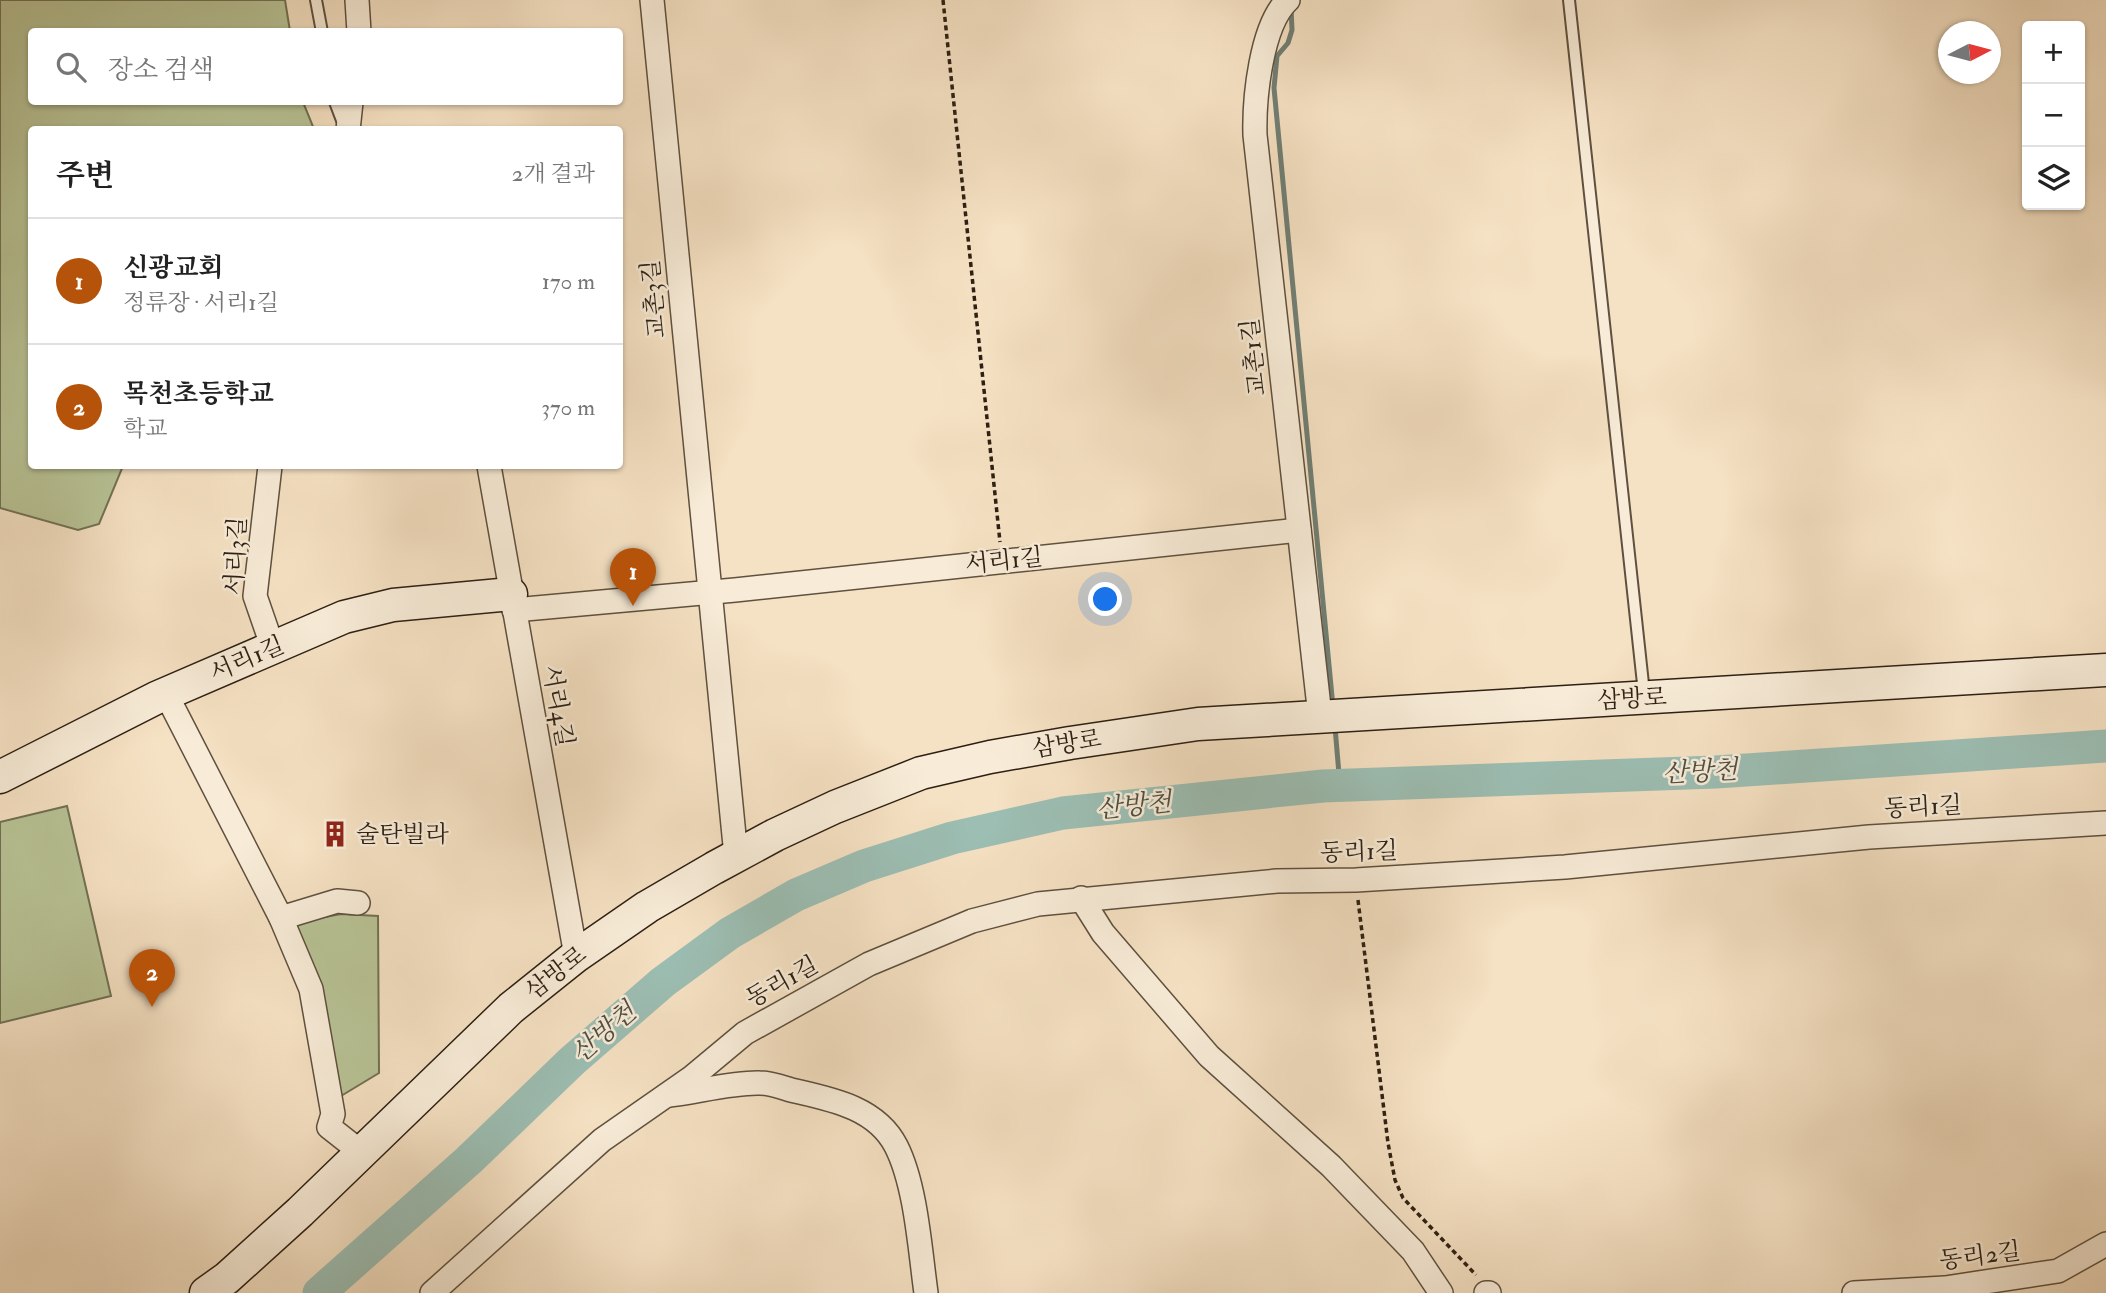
<!DOCTYPE html>
<html lang="ko">
<head>
<meta charset="utf-8">
<style>
  body { margin:0; font-family:"IM FELL Double Pica","Noto Serif KR",serif; background:#f6f6f6; color:#222 }
  .controls { position:absolute; right:21px; top:21px; display:grid; overflow:hidden; border-radius:7px; box-shadow:0 2px 5px #0004 }
  .controls button { width:63px; height:63px; display:grid; place-items:center; padding:0; border:0; border-bottom:2px solid #e0e0e0; background:#fff; color:#222; font:35px sans-serif }
  .compass { position:absolute; left:1938px; top:21px; width:63px; height:63px; border-radius:50%; background:#fff; box-shadow:0 2px 5px #0004; rotate:84deg }
  .you { position:absolute; left:1106px; top:600px; width:24px; height:24px; margin:-18px; border:5px solid #fff; border-radius:50%; background:#1a73e8; box-shadow:0 0 0 10px #1a73e833 }
  .badge { display:grid; place-items:center; width:46px; height:46px; border-radius:50%; background:#b45309; color:#fff; font-size:23px; font-weight:700 }
  .pin { position:absolute; translate:-50% -58px; filter:drop-shadow(0 2px 4px #0008) }
  .pin::after { content:''; position:absolute; top:37px; width:24px; height:21px; background:inherit; clip-path:polygon(0 0,100% 0,50% 100%) }
  .list { margin:0; padding:0; list-style:none }
  h2 { display:flex; justify-content:space-between; align-items:center; height:91px; margin:0; padding:0 28px; font-size:30px }
  h2 small { font-size:23px; font-weight:400; color:#767676 }
  .list li { display:grid; grid-template-columns:46px 1fr auto; gap:21px; align-items:center; box-sizing:border-box; height:126px; padding:0 28px; border-top:2px solid #e0e0e0 }
  .list b { display:block; font-size:26px; white-space:nowrap }
  .list p { margin:0; font-size:23px; white-space:nowrap; color:#767676 }
  .list em { font-size:23px; font-style:normal; color:#767676 }
  .icon { flex:none; width:38px; height:38px; fill:none; stroke:currentColor; stroke-width:2; stroke-linecap:round; stroke-linejoin:round }
  .map { position:relative; flex:none; width:2106px; height:1293px; overflow:hidden }
  .search { position:absolute; background:#fff; box-shadow:0 2px 5px #0004; left:28px; top:28px; width:595px; height:77px; display:flex; align-items:center; gap:18px; box-sizing:border-box; padding:0 24px; border-radius:7px; color:#767676; font-size:26px }
  .panel { position:absolute; background:#fff; box-shadow:0 2px 5px #0004; left:28px; top:126px; width:595px; height:343px; border-radius:7px }
  .map>svg:first-child { display:block }
  .green { fill:#b8c396; stroke:#727154; stroke-width:2 }
  .lines { fill:none; stroke-linecap:round; stroke-linejoin:round }
  .stream { stroke:#707e73; stroke-width:5 }
  .river { stroke:#9cbeb3; stroke-width:33 }
  .lane-casing { stroke:#5f503f; stroke-width:14 }
  .street-casing { stroke:#5f503f; stroke-width:26 }
  .secondary-casing { stroke:#2d1f13; stroke-width:35 }
  .path { stroke:#2d1f13; stroke-width:3.5; stroke-dasharray:5 3.5; stroke-linecap:butt }
  .lane { stroke:#f8ecd8; stroke-width:10 }
  .street { stroke:#f8ecd8; stroke-width:23 }
  .secondary { stroke:#f8ecd8; stroke-width:32 }
  .labels { text-anchor:middle; dominant-baseline:central; stroke-width:5; stroke-linejoin:round; paint-order:stroke }
  .street-label { font-size:24px; fill:#2d1f13; stroke:#f8ecd8 }
  .poi-label { font-size:24px; fill:#2d1f13; stroke:#f8ecd8; text-anchor:start }
  .water-label { font-size:26px; font-style:italic; fill:#4e4f43; stroke:#f8ecd8 }
</style>
</head>
<body>
<div class="map">
<svg width="2106" height="1293" viewBox="0 0 2106 1293">
  <rect width="100%" height="100%" fill="#f5e1c3"/>
  <filter id="stains"><feTurbulence type="fractalNoise" baseFrequency=".00286" numOctaves="4"/><feColorMatrix values="0 0 0 0 .2 0 0 0 0 .09 0 0 0 0 .02 0 0 0 .5 -.17"/></filter>
  <radialGradient id="worn" r=".72"><stop offset=".6" stop-color="#630" stop-opacity="0"/><stop offset="1" stop-color="#630" stop-opacity=".3"/></radialGradient>
  <g class="green">
    <polygon points="0,0 285,0 290,31 32,32 32,102 303,102 314,129 32,130 32,466 123,466 99,524 78,530 0,508"/>
    <polygon points="67,806 111,996 0,1023 0,822"/>
    <polygon points="341,914 378,916 379,1073 341,1096 320,986 293,923"/>
  </g>
  <g class="lines">
    <g class="stream">
      <polyline points="1291,7 1292,30 1288,43 1277,56 1274,88 1333,707"/>
      <polyline points="1335,727 1340,786"/>
    </g>
    <polyline class="river" points="319,1293 469,1160 572,1061 663,982 730,933 796,895 864,866 952,838 1063,813 1323,786 1716,772 2106,746"/>
    <g class="lane-casing">
      <g id="lane">
        <polyline points="316,0 322,32"/>
        <polyline points="1569,0 1644,693"/>
        <polyline points="335,102 343,123"/>
      </g>
    </g>
    <g class="street-casing">
      <g id="street">
        <polyline points="357,0 359,32"/>
        <polyline points="652,0 736,856"/>
        <path d="M1288,0C1261,25 1254,99 1255,135L1320,716"/>
        <polyline points="348,130 351,102"/>
        <polyline points="270,466 255,596 273,648"/>
        <polyline points="489,466 576,956"/>
        <polyline points="514,610 735,590 1299,530"/>
        <polyline points="166,694 281,918 311,989 333,1114 329,1127 362,1153"/>
        <polyline points="1081,898 1103,933 1209,1056 1331,1166 1413,1251 1441,1293"/>
        <polyline points="281,918 337,901 358,903"/>
        <path d="M669,1095C696,1092 734,1082 760,1083C770,1083 781,1087 791,1090C830,1099 876,1107 896,1146C916,1185 920,1250 926,1293"/>
        <polyline points="432,1293 602,1140 691,1078 745,1033 869,964 972,921 1038,904 1277,881 1356,880 1565,867 1869,837 2106,823"/>
        <polyline points="1486,1293 1489,1293"/>
        <polyline points="1854,1293 1945,1288 2058,1271 2106,1244"/>
      </g>
    </g>
    <g class="secondary-casing">
      <g id="secondary">
        <polyline points="0,777 156,698 344,617 393,605 511,594"/>
        <polyline points="206,1293 227,1278 300,1212 511,1008 576,956 647,907 714,868 775,835 835,807 921,773 990,757 1070,743 1198,724 2106,670"/>
      </g>
    </g>
    <g class="path">
      <polyline points="943,0 1000,542"/>
      <polyline points="1358,900 1388,1143 1395,1180 1403,1198 1476,1275"/>
    </g>
    <use href="#lane" class="lane"/>
    <use href="#street" class="street"/>
    <use href="#secondary" class="secondary"/>
  </g>
  <defs>
    <g id="building-bare" transform="scale(2.1)"><path d="M-4-6H4V6H1V3H-1V6H-4ZM-2.5-4.3h1.7v1.8h-1.7ZM.8-4.3h1.7v1.8H.8ZM-2.5-1h1.7V.8h-1.7ZM.8-1h1.7V.8H.8Z" fill="#8f2418" stroke="#f8ecd8" stroke-width="2.5" paint-order="stroke"/></g>
  </defs>
  <g fill-rule="evenodd">
    <use href="#building-bare" x="335" y="834"/>
  </g>
  <g class="labels">
    <g class="street-label">
      <text transform="translate(654 299) rotate(-95)">교촌3길</text>
      <text transform="translate(1254 357) rotate(-96)">교촌1길</text>
      <text transform="translate(236 556) rotate(-87)">서리3길</text>
      <text transform="translate(1004 561) rotate(-6)">서리1길</text>
      <text transform="translate(247 659) rotate(-23)">서리1길</text>
      <text transform="translate(1632 699) rotate(-3)">삼방로</text>
      <text transform="translate(558 706) rotate(80)">서리4길</text>
      <text transform="translate(1067 744) rotate(-9)">삼방로</text>
      <text transform="translate(1923 807) rotate(-3)">동리1길</text>
      <text transform="translate(1359 852) rotate(-2)">동리1길</text>
      <text transform="translate(556 973) rotate(-38)">삼방로</text>
      <text transform="translate(782 982) rotate(-29)">동리1길</text>
      <text transform="translate(1980 1256) rotate(-7)">동리2길</text>
    </g>
    <g class="poi-label">
      <text x="356" y="834">술탄빌라</text>
    </g>
    <g class="water-label">
      <text transform="translate(1700 772) rotate(-3)">산방천</text>
      <text transform="translate(1134 806) rotate(-6)">산방천</text>
      <text transform="translate(604 1033) rotate(-41)">산방천</text>
    </g>
  </g>
  <rect width="100%" height="100%" filter="url(#stains)"/>
  <rect width="100%" height="100%" fill="url(#worn)"/>
</svg>
<div class="controls">
<button>+</button>
<button>−</button>
<button><svg class="icon" aria-label="layers" viewBox="0 0 24 24"><path d="M12 4l9 5-9 5-9-5zM3 14l9 5 9-5"/></svg></button>
</div>
<svg class="compass" viewBox="-18 -18 36 36"><path d="M0-13l5 13h-10z" fill="#e53935"/><path d="M0 13l5-13h-10z" fill="#767676"/></svg>
<div class="you"></div>
<div class="pin badge" style="left:633px;top:606px">1</div>
<div class="pin badge" style="left:152px;top:1007px">2</div>
<div class="search"><svg class="icon" aria-label="search" viewBox="0 0 24 24"><circle cx="10" cy="10" r="6"/><path d="M15 15l6 6"/></svg>장소 검색</div>
<section class="panel">
<h2>주변<small>2개 결과</small></h2>
<ul class="list">
<li><span class="badge">1</span><div><b>신광교회</b><p>정류장 · 서리1길</p></div><em>170 m</em></li>
<li><span class="badge">2</span><div><b>목천초등학교</b><p>학교</p></div><em>370 m</em></li>
</ul>
</section>
</div>
</body>
</html>
